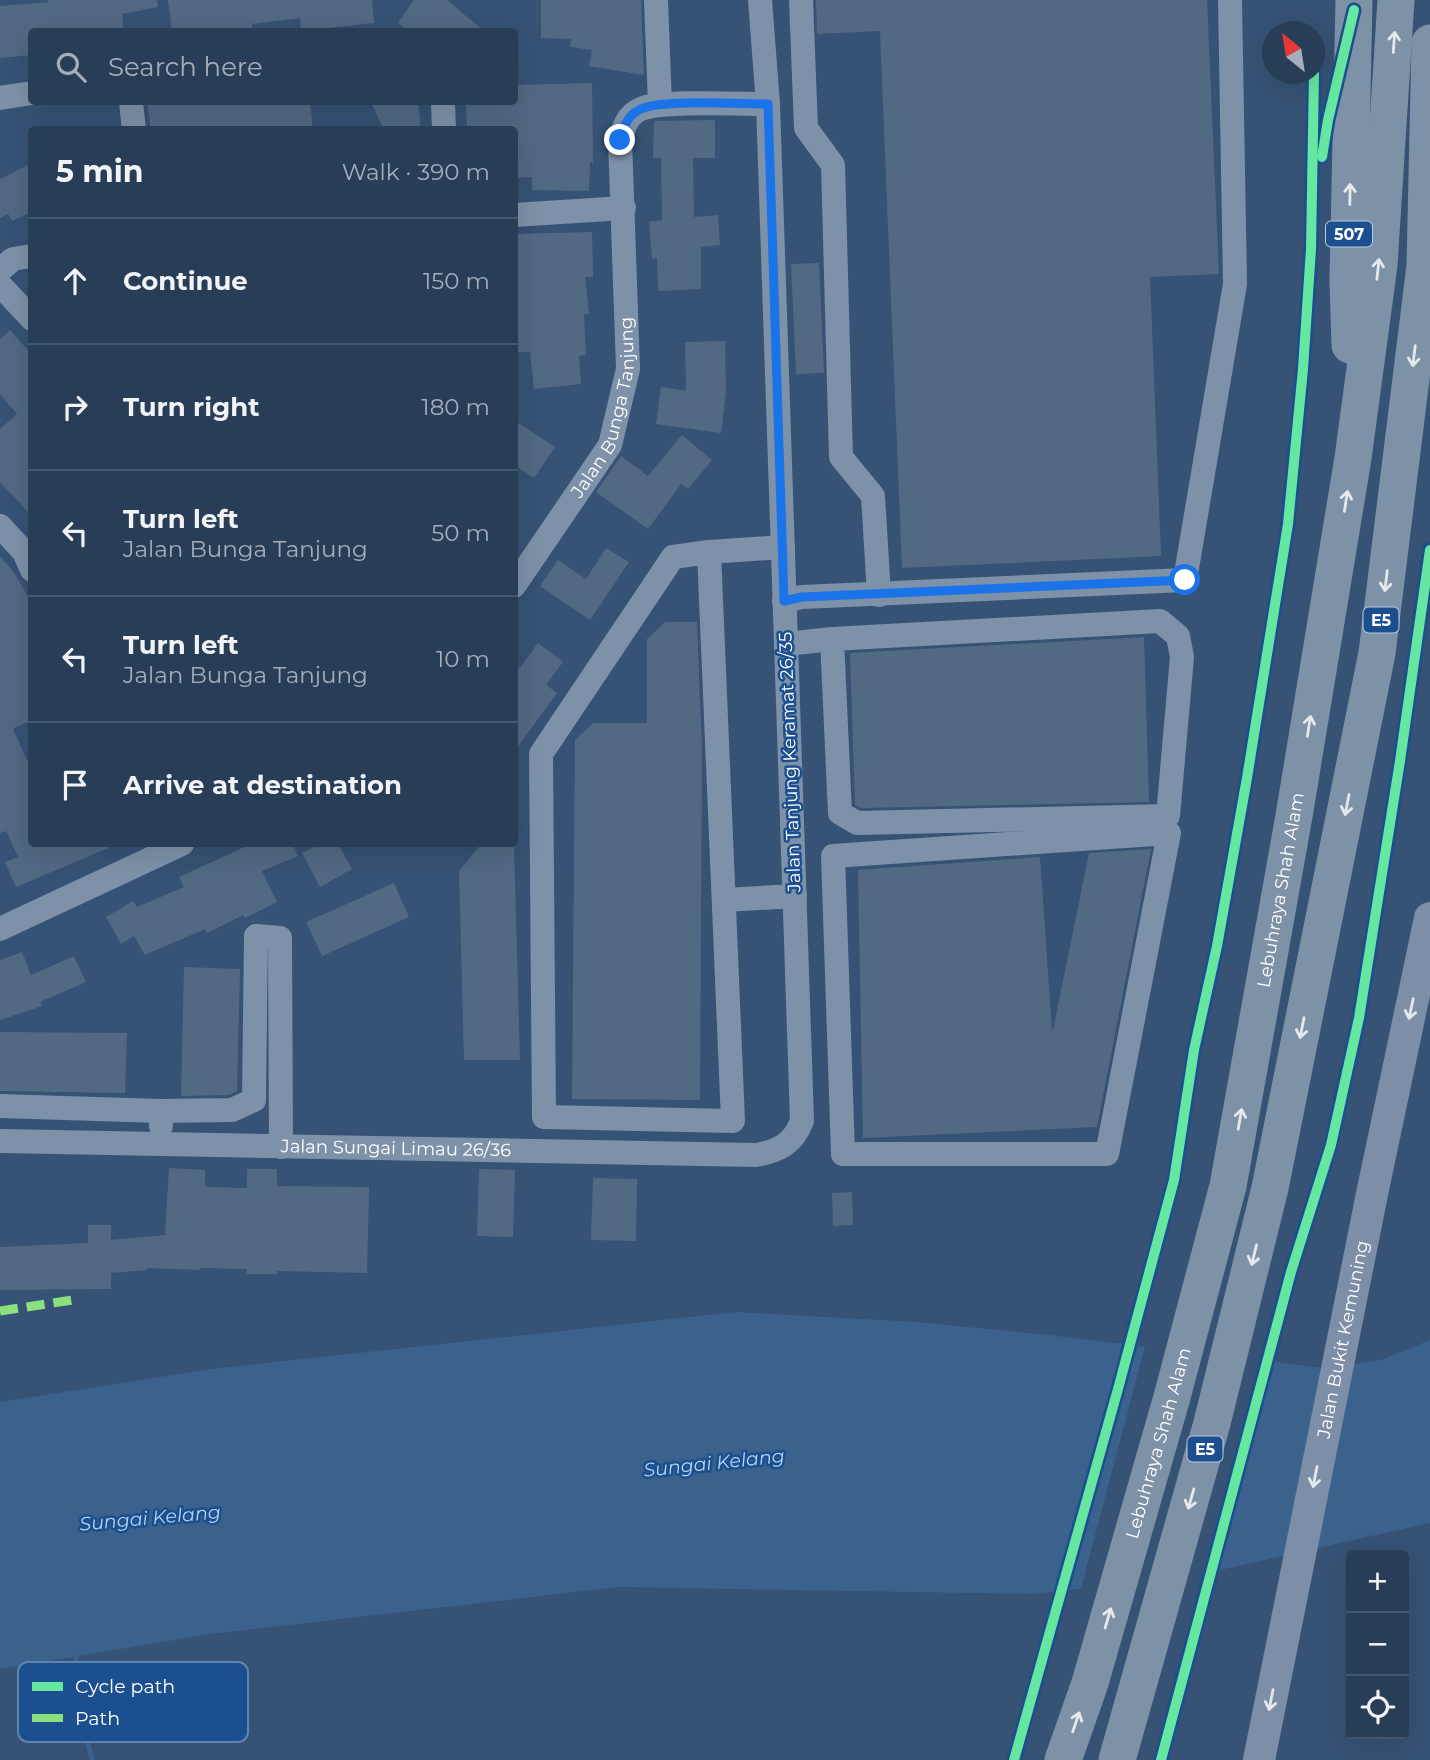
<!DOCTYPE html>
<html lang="en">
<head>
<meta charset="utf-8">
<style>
  body { margin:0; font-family:Montserrat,sans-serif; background:#344961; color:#f1f3f6 }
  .controls { position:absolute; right:21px; bottom:21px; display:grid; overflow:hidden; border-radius:7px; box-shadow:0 7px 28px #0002 }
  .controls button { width:63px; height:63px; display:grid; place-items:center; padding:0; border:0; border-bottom:2px solid #44576d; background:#283e57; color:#f1f3f6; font:35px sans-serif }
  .compass { position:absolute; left:1262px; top:21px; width:63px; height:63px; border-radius:50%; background:#283e57; box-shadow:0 7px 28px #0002; rotate:330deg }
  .stop { position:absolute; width:21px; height:21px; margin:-16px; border:5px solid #1a73e8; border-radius:50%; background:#fff }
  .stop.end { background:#1a73e8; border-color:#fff; box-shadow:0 2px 7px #0008 }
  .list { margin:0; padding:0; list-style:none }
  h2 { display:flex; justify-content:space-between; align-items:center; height:91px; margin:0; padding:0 28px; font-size:30px }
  h2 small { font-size:23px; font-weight:400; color:#a5aeba }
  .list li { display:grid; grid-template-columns:46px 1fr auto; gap:21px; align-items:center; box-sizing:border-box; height:126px; padding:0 28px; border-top:2px solid #44576d }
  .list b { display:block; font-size:26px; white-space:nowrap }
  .list p { margin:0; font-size:23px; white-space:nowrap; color:#a5aeba }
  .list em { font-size:23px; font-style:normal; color:#a5aeba }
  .icon { flex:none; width:38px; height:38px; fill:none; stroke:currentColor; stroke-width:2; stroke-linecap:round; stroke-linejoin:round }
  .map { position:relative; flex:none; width:1430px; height:1760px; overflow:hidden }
  .search { position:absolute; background:#283e57; box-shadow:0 7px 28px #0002; left:28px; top:28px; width:490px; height:77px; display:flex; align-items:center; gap:18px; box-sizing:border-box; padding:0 24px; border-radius:7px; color:#a5aeba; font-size:26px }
  .panel { position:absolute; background:#283e57; box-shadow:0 7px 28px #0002; left:28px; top:126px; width:490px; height:721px; border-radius:7px }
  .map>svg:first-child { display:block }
  .water { fill:#3b618d }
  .pier { fill:#365274 }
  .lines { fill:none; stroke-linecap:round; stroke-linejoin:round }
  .stream { stroke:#3b618d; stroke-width:5 }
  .building { fill:#526984 }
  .minor { stroke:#7d92a8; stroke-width:24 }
  .major { stroke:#7d8ea7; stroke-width:32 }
  .highway { stroke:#7e92a7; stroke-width:37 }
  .quiet { stroke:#8de07e; stroke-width:9; stroke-dasharray:18 9; stroke-linecap:butt }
  .cycleway-casing { stroke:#1b4f8f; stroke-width:15 }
  .cycleway { stroke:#66e7a1; stroke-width:10 }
  .oneway { stroke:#e5e9ed }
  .oneway2 { stroke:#e5e8ed }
  .route { stroke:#1a73e8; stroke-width:9 }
  .labels { text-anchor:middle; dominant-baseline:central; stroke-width:5; stroke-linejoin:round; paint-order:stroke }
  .shield { fill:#1b4f8f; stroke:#bbcadd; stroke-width:2 }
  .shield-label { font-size:16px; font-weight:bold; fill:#fff }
  .street-label { font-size:18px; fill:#fff; stroke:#1b4f8f }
  .water-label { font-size:19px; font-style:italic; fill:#b5d3f5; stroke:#1b4f8f }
  .key { fill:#1b4f8f; stroke:#5f84b1; stroke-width:2 }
  .key-label { font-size:19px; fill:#fff }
</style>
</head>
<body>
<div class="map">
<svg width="1430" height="1760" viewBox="0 0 1430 1760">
  <rect width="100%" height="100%" fill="#365274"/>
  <polygon class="water" points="736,1312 917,1322 1049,1335 1324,1368 1381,1360 1430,1340 1430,1523 1189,1577 1032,1594 620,1587 211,1634 0,1669 0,1402 211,1369"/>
  <polygon class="pier" points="1146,1343 1261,1357 1202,1577 1080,1592"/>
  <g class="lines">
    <polyline class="stream" points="75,1649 83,1722 92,1760"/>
  </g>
  <g class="building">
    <polygon points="48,0 157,0 158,7 122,14 124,32 32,32 32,55 0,58 0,6 49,2"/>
    <polygon points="168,0 372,0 374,23 327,28 328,32 301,32 300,18 252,24 253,32 172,32"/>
    <polygon points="414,0 447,0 485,32 410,32 398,23"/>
    <polygon points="541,0 641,0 644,75 589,66 592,50 570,47 571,39 541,38"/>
    <polygon points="816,0 1207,0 1219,274 1150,277 1161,556 902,568 880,31 817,34"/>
    <polygon points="592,83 593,163 590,162 589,191 532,190 532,177 514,178 514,130 467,130 466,102 514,102 514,85"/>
    <polygon points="147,102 310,102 313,130 151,130"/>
    <polygon points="371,102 418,102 421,130 384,130"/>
    <polygon points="715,120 715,158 693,158 694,217 718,215 720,245 701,247 701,289 658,291 657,258 652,259 649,222 662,220 661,158 653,158 654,121"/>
    <polygon points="32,163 32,212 12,221 8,214 0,218 0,179"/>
    <polygon points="592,232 593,277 585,277 589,314 584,314 586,355 579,356 581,384 534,389 530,352 514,352 514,234"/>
    <polygon points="819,263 824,373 796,374 791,264"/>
    <polygon points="10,330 32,355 32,516 0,482 0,429 17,414 0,394 0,339"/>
    <polygon points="725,341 726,392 721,433 656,424 661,387 686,391 685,342"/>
    <polygon points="514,420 555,447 534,478 514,465"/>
    <polygon points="682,435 712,460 688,489 681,484 648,529 596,492 621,456 648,476"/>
    <polygon points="606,548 629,562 590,620 540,586 558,560 586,579"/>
    <polygon points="0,556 14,572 32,604 32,720 13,729 32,771 32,844 118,844 16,887 5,862 18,857 6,831 0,833"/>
    <polygon points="665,622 697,622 702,749 700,1100 572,1099 575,740 593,723 647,723 647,639"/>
    <polygon points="1144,637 1149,802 861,808 855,805 850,653"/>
    <polygon points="538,643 563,662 546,685 557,693 514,752 514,664 520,668"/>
    <polygon points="251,844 293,844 298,856 262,871 277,902 245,918 243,915 207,933 205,929 145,955 134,936 121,944 106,917 133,901 137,907 184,887 179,877"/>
    <polygon points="320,844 338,844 352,869 320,887 302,853"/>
    <polygon points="479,847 514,847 520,1060 464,1060 459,871"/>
    <polygon points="1151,849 1097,1127 863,1138 858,870 1040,857 1052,1030 1053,1030 1089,853"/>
    <polygon points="394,883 409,917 322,956 306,922"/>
    <polygon points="22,952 31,975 74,956 86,982 40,1002 42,1006 0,1020 0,960"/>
    <polygon points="184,967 240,969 237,1091 229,1095 181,1096"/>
    <polygon points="0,1032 127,1033 125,1093 0,1091"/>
    <polygon points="169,1168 205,1170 205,1187 247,1188 247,1169 277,1169 277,1186 369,1187 367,1273 277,1271 277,1274 247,1274 247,1269 200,1268 200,1270 147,1268 147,1270 111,1273 111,1289 0,1290 0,1247 88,1243 88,1225 111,1225 111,1240 165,1235"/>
    <polygon points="479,1169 515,1170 513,1237 477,1236"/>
    <polygon points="593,1178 637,1179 636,1241 591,1240"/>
    <polygon points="852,1192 853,1225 833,1226 832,1193"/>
  </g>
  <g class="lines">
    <g class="minor">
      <polyline points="656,0 660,105"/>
      <polyline points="801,0 806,128 833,165 841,457 873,496 879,595"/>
      <polyline points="0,98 32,93"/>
      <polyline points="131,102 134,130"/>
      <polyline points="443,102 444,130"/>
      <polyline points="514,215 624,208"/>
      <polyline points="0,270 13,259 32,256"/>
      <polyline points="0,285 32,319"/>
      <polyline points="0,526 24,552 32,570"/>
      <polygon points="709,552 733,1121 544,1117 541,754 673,557"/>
      <polyline points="709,552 783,547"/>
      <path id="s1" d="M514,586L610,445L628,369L620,140C624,127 627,115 641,109C661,100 741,104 768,104"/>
      <polyline points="784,601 802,597 1185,580 1235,284 1230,0"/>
      <polygon points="1160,621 1178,636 1182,657 1168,816 857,823 840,813 832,639"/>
      <polyline points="786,644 832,639"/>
      <polygon points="1169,833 1107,1154 843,1154 833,856"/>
      <polyline points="724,900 795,896"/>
      <polyline points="0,929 182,844"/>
      <polyline points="0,1106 160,1111 161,1126"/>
      <polyline points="160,1111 232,1110 254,1100 256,936 280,938 281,1147"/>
      <path id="s2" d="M0,1141L756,1155C779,1151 793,1144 802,1121L768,104L760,0"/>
    </g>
    <path class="major" id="s3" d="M1259,1760L1372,1194L1430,918"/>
    <g class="highway">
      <polyline points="1350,345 1348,281 1354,0"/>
      <path id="s4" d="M1063,1760L1090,1683L1172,1397L1228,1186L1294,816L1353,458L1379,265L1396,0"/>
      <polyline points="1117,1760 1212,1423 1270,1188 1377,653 1425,266 1430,43"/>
    </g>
    <polyline class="quiet" points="0,1311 79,1299"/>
    <g class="cycleway-casing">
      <g id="cycleway">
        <polyline points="1322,157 1328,120 1354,10"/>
        <polyline points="1014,1760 1118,1389 1174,1180 1194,1050 1217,946 1247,778 1288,524 1303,369 1311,249 1314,74"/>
        <polyline points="1161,1760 1291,1272 1331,1145 1359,1018 1400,761 1430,550"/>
      </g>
    </g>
    <use href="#cycleway" class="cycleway"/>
  </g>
  <defs><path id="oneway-shaft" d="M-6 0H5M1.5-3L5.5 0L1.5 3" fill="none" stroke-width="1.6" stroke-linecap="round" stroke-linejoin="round" transform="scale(1.75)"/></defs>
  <g class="oneway">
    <use href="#oneway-shaft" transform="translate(1394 42) rotate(-86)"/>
    <use href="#oneway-shaft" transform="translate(1350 194) rotate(-89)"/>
    <use href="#oneway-shaft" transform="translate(1378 269) rotate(-84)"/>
    <use href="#oneway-shaft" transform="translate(1414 356) rotate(97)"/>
    <use href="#oneway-shaft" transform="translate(1346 501) rotate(-81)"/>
    <use href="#oneway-shaft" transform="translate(1386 581) rotate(97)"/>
    <use href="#oneway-shaft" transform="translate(1309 726) rotate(-81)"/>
    <use href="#oneway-shaft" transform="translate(1347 805) rotate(101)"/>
    <use href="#oneway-shaft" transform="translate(1302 1028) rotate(101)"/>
    <use href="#oneway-shaft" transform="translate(1240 1119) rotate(-80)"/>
    <use href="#oneway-shaft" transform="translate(1254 1255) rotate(104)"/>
    <use href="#oneway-shaft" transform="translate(1191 1499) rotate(106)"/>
    <use href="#oneway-shaft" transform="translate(1108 1618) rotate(-74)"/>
    <use href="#oneway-shaft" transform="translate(1076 1722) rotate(-71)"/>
  </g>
  <g class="oneway2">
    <use href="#oneway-shaft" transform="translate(1411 1009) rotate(102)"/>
    <use href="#oneway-shaft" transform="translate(1315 1477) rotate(101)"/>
    <use href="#oneway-shaft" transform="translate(1271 1700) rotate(101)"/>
  </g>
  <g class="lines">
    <path class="route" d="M620,140C624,127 627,115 641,109C661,99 741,104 768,104L784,601L802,597L1185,580"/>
  </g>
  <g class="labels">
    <g class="shield">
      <rect x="1326" y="221.5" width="46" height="25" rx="5"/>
      <rect x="1363.5" y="607.5" width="35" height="25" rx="5"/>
      <rect x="1187.5" y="1436.5" width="35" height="25" rx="5"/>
    </g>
    <g class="shield-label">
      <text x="1349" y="234">507</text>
      <text x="1381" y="620">E5</text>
      <text x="1205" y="1449">E5</text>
    </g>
    <g class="street-label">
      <text stroke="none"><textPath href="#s1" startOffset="205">Jalan Bunga Tanjung</textPath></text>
      <text transform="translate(790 762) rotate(-92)">Jalan Tanjung Keramat 26/35</text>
      <text stroke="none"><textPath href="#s4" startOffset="898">Lebuhraya Shah Alam</textPath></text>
      <text stroke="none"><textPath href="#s2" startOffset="396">Jalan Sungai Limau 26/36</textPath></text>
      <text stroke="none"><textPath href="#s3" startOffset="429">Jalan Bukit Kemuning</textPath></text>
      <text stroke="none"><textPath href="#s4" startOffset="331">Lebuhraya Shah Alam</textPath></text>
    </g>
    <g class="water-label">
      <text transform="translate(714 1463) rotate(-6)">Sungai Kelang</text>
      <text transform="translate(150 1518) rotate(-5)">Sungai Kelang</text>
    </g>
  </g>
  <rect x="18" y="1662" width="230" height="80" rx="10" class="key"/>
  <rect x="32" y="1682" width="31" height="9" fill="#66e7a1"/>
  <rect x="32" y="1714" width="31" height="8" fill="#8de07e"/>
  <g class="key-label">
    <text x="75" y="1693">Cycle path</text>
    <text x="75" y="1725">Path</text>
  </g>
</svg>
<div class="controls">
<button>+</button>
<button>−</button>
<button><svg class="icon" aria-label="locate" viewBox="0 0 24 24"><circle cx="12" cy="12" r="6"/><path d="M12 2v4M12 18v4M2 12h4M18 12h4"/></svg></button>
</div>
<svg class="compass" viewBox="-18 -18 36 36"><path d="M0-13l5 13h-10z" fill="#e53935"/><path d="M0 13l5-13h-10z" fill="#a5aeba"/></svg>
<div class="stop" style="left:1185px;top:580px"></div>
<div class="stop end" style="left:620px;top:140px"></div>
<div class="search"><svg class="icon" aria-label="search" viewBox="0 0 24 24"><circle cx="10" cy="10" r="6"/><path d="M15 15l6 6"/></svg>Search here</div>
<section class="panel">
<h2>5 min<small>Walk · 390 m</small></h2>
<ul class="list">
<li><svg class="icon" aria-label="ahead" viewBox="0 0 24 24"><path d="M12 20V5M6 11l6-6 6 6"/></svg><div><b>Continue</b></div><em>150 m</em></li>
<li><svg class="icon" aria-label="right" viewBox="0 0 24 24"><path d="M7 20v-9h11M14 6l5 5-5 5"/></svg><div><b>Turn right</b></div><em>180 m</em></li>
<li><svg class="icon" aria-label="left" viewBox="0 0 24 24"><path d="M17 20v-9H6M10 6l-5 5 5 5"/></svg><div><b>Turn left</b><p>Jalan Bunga Tanjung</p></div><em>50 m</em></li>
<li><svg class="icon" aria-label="left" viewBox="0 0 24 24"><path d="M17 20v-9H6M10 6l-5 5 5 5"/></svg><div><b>Turn left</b><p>Jalan Bunga Tanjung</p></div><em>10 m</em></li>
<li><svg class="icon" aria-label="arrive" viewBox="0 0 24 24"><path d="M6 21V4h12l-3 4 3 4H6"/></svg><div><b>Arrive at destination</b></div></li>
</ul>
</section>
</div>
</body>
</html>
